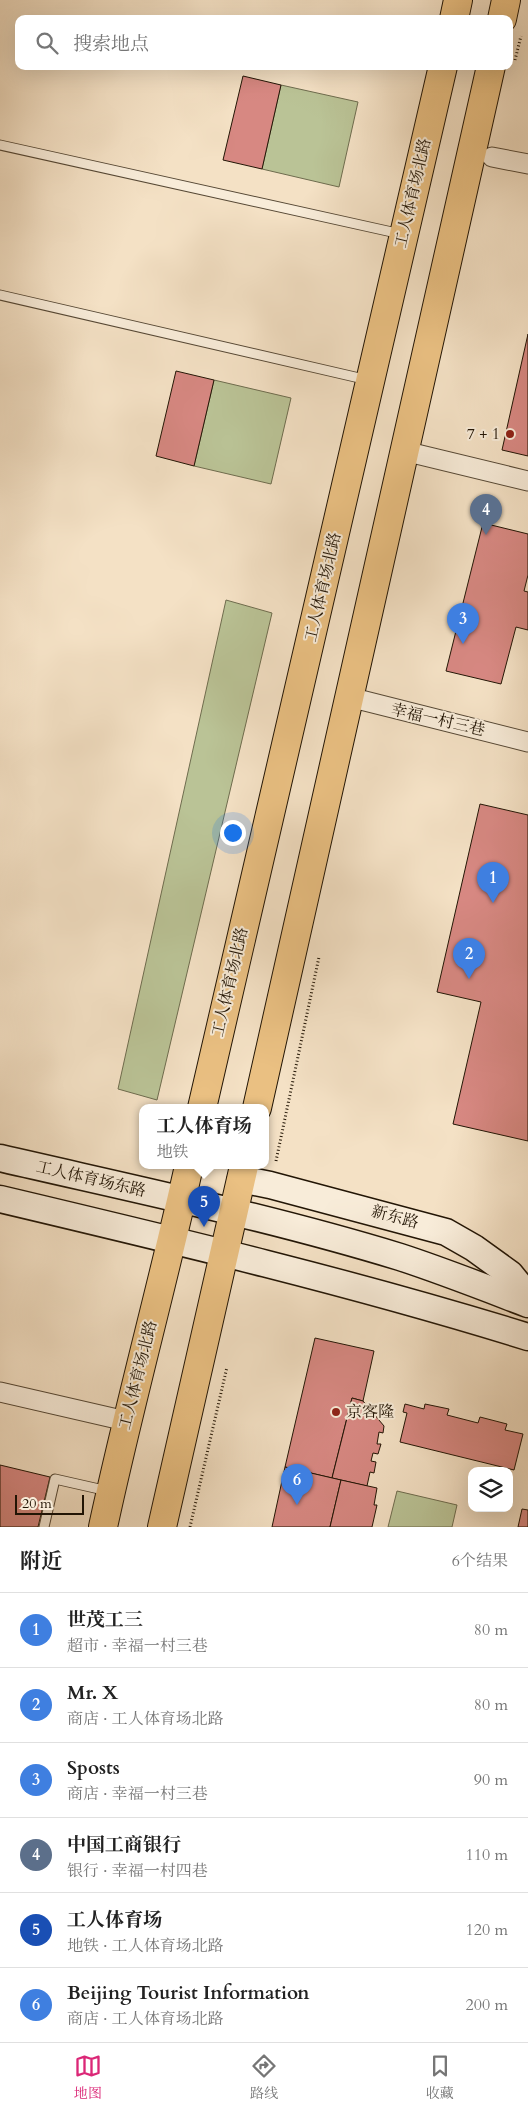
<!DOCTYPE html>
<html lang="zh">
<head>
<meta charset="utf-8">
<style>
  body { margin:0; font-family:Cardo,"Noto Serif SC",serif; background:#f6f6f6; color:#222 }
  .controls { position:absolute; right:15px; bottom:15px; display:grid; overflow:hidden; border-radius:10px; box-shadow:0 5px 20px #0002 }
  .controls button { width:45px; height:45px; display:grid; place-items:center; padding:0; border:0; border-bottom:1px solid #e0e0e0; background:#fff; color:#222; font:25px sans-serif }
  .scale { position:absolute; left:15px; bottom:12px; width:69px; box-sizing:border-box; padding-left:5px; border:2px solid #221505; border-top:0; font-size:14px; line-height:18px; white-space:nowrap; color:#221505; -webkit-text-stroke:4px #f8ecd9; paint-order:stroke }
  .you { position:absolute; left:232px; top:832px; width:18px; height:18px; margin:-12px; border:4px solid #fff; border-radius:50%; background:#1a73e8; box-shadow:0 0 0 8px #1a73e833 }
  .badge { display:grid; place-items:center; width:32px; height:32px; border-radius:50%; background:#db2777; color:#fff; font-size:16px; font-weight:700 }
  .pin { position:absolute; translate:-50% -41px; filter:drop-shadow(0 1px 2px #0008) }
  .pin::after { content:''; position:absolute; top:26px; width:18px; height:15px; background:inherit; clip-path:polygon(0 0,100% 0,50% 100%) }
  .popup { position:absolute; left:139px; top:1104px; width:130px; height:65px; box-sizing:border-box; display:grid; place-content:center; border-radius:10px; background:#fff; filter:drop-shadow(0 1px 4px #0005); font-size:16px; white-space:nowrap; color:#767676 }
  .popup b { font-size:19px; color:#222 }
  .popup::after { content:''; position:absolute; left:50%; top:100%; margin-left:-10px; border:10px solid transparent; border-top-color:#fff }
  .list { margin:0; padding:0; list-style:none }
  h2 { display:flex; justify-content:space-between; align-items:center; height:65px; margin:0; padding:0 20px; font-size:21px }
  h2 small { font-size:16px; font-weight:400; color:#767676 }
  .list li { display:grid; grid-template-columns:32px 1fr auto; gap:15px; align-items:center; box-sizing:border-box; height:75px; padding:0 20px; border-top:1px solid #e0e0e0 }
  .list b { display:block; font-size:19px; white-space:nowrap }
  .list p { margin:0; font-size:16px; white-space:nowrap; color:#767676 }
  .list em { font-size:16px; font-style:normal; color:#767676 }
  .icon { flex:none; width:28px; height:28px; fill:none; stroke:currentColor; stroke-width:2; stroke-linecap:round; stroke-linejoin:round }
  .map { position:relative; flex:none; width:528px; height:1527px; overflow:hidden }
  .search { position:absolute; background:#fff; box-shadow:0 5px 20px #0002; left:15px; right:15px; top:15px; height:55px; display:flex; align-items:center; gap:12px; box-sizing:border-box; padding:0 18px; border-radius:10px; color:#767676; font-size:19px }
  .sheet { height:515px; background:#fff }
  nav { display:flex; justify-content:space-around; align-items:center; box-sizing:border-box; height:70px; border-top:1px solid #e0e0e0; background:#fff; font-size:14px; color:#767676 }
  nav a { display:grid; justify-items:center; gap:2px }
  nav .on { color:#db2777 }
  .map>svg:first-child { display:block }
  .green { fill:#bac396; stroke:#6e6c4e }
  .building { fill:#d78882; stroke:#221505 }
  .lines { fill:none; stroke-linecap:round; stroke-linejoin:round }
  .service-casing { stroke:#564835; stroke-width:11 }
  .minor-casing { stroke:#564835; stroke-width:21 }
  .secondary-casing { stroke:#221505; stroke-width:29 }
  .primary-casing { stroke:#221505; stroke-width:30 }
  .path { stroke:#221505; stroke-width:3; stroke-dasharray:1 2.5; stroke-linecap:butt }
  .service { stroke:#f8ecd9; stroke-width:9 }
  .minor { stroke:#f8ecd9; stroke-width:19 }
  .secondary { stroke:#f8ecd9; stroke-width:26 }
  .primary { stroke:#eac082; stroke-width:28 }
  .poi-dot { fill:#8f2418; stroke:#f8ecd9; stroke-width:2 }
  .labels { text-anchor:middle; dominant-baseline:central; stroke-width:4; stroke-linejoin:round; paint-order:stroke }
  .street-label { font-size:16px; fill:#221505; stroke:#f8ecd9 }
  .poi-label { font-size:16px; fill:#221505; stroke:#f8ecd9; text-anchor:end }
</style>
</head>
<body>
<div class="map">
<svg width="528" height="1527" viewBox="0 0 528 1527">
  <rect width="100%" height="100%" fill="#f4e1c5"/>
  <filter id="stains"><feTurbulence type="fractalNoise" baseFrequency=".004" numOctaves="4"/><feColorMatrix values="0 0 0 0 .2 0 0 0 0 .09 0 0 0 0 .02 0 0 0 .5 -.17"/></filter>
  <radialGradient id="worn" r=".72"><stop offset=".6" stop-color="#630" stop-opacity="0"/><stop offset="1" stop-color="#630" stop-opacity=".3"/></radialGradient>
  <g class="green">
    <polygon points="281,85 358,102 339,187 262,169"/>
    <polygon points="214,380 291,398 271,484 194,466"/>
    <polygon points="226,600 272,613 157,1100 118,1089"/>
    <polygon points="397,1491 457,1505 452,1527 388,1527"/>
  </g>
  <g class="building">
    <polygon points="243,76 281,85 262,169 223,160"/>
    <polygon points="528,334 528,456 502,450"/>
    <polygon points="176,371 214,380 194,466 156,456"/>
    <polygon points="483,523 528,534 528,575 524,591 528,592 528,630 516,627 501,684 446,671"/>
    <polygon points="480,804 528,815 528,1141 453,1124 481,1002 437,992"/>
    <polygon points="315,1338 374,1351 363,1401 352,1398 332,1478 285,1467"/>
    <polygon points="352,1398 363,1401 384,1426 383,1433 379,1432 377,1444 381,1444 378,1454 373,1453 371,1461 376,1462 374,1473 370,1472 367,1486 332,1478"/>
    <polygon points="405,1404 424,1409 425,1404 449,1409 447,1415 478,1423 480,1417 507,1424 505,1430 523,1434 514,1470 400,1442 407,1413 403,1412"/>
    <polygon points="0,1465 50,1477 38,1527 0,1527"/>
    <polygon points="285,1467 341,1480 330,1527 272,1527"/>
    <polygon points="341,1480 377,1488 374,1505 377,1505 372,1527 330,1527"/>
    <polygon points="522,1509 528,1510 528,1527 518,1527"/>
  </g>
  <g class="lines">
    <g class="service-casing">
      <g id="service">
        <polyline points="0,145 401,234"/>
        <polyline points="0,295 368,380"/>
        <polyline points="44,1527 55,1479 108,1491"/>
      </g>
    </g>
    <g class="minor-casing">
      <g id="minor">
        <polyline points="492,157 528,164"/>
        <polyline points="404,451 528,481"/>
        <polyline points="349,697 528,742"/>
        <polyline points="0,1392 126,1421"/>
      </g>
    </g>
    <g class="secondary-casing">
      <g id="secondary">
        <path d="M0,1158C134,1189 269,1217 400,1257C443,1271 486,1288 528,1304"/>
        <polyline points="241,1179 270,1185 446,1232 474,1248 510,1274 528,1296"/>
        <path d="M0,1199C177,1241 354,1283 528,1337"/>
      </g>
    </g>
    <g class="primary-casing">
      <g id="primary">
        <polyline points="454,19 458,0"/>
        <polyline points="502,19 506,0"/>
        <polyline points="202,1108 443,66"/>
        <polyline points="257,1108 491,66"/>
        <path d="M103,1527C129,1406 162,1287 189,1166"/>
        <polyline points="162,1527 244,1166"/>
      </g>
    </g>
    <g class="path">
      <polyline points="515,60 521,36"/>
      <polyline points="276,1161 319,957"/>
      <polyline points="190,1527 227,1367"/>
    </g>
    <use href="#service" class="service"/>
    <use href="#minor" class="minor"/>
    <use href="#secondary" class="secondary"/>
    <use href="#primary" class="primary"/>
  </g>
  <g class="poi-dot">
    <circle cx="510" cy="434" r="5"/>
    <circle cx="336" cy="1412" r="5"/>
  </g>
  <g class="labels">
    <g class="street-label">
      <text transform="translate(413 193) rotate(-77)">工人体育场北路</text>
      <text transform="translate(323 587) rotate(-77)">工人体育场北路</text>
      <text transform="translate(438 720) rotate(13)">幸福一村三巷</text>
      <text transform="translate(230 982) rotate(-77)">工人体育场北路</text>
      <text transform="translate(91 1179) rotate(13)">工人体育场东路</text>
      <text transform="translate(395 1217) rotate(15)">新东路</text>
      <text transform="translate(138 1375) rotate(-76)">工人体育场北路</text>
    </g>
    <g class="poi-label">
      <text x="500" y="434">7 + 1</text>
      <text x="346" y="1412" text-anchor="start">京客隆</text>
    </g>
  </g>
  <rect width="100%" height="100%" filter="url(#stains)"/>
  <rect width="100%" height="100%" fill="url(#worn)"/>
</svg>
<div class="controls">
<button><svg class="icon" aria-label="layers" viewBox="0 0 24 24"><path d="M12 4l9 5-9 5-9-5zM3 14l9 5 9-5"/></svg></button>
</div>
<div class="scale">20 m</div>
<div class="you"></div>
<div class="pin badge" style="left:493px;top:903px;background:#3f7fe0">1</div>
<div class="pin badge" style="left:469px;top:979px;background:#3f7fe0">2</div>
<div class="pin badge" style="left:463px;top:644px;background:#3f7fe0">3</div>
<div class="pin badge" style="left:486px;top:535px;background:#5c6f8a">4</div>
<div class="pin badge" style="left:204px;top:1227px;background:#1a4fb4">5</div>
<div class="popup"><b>工人体育场</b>地铁</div>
<div class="pin badge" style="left:297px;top:1505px;background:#3f7fe0">6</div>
<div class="search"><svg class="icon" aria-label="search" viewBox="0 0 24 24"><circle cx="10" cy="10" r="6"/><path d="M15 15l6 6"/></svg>搜索地点</div>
</div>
<section class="sheet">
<h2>附近<small>6个结果</small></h2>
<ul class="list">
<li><span class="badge" style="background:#3f7fe0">1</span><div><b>世茂工三</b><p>超市 · 幸福一村三巷</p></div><em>80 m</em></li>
<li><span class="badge" style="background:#3f7fe0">2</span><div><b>Mr. X</b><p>商店 · 工人体育场北路</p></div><em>80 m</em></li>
<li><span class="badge" style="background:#3f7fe0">3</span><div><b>Sposts</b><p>商店 · 幸福一村三巷</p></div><em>90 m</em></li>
<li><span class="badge" style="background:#5c6f8a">4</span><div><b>中国工商银行</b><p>银行 · 幸福一村四巷</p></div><em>110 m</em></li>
<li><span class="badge" style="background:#1a4fb4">5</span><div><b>工人体育场</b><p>地铁 · 工人体育场北路</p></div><em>120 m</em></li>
<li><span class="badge" style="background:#3f7fe0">6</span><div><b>Beijing Tourist Information</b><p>商店 · 工人体育场北路</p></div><em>200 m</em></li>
</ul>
</section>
<nav>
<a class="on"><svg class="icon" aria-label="map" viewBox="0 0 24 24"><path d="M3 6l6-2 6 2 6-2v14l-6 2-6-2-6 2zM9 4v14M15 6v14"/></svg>地图</a>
<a><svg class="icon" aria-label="directions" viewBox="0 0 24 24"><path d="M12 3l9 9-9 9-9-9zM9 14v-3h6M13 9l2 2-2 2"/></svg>路线</a>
<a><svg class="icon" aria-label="saved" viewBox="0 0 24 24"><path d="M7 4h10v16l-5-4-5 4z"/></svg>收藏</a>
</nav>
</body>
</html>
